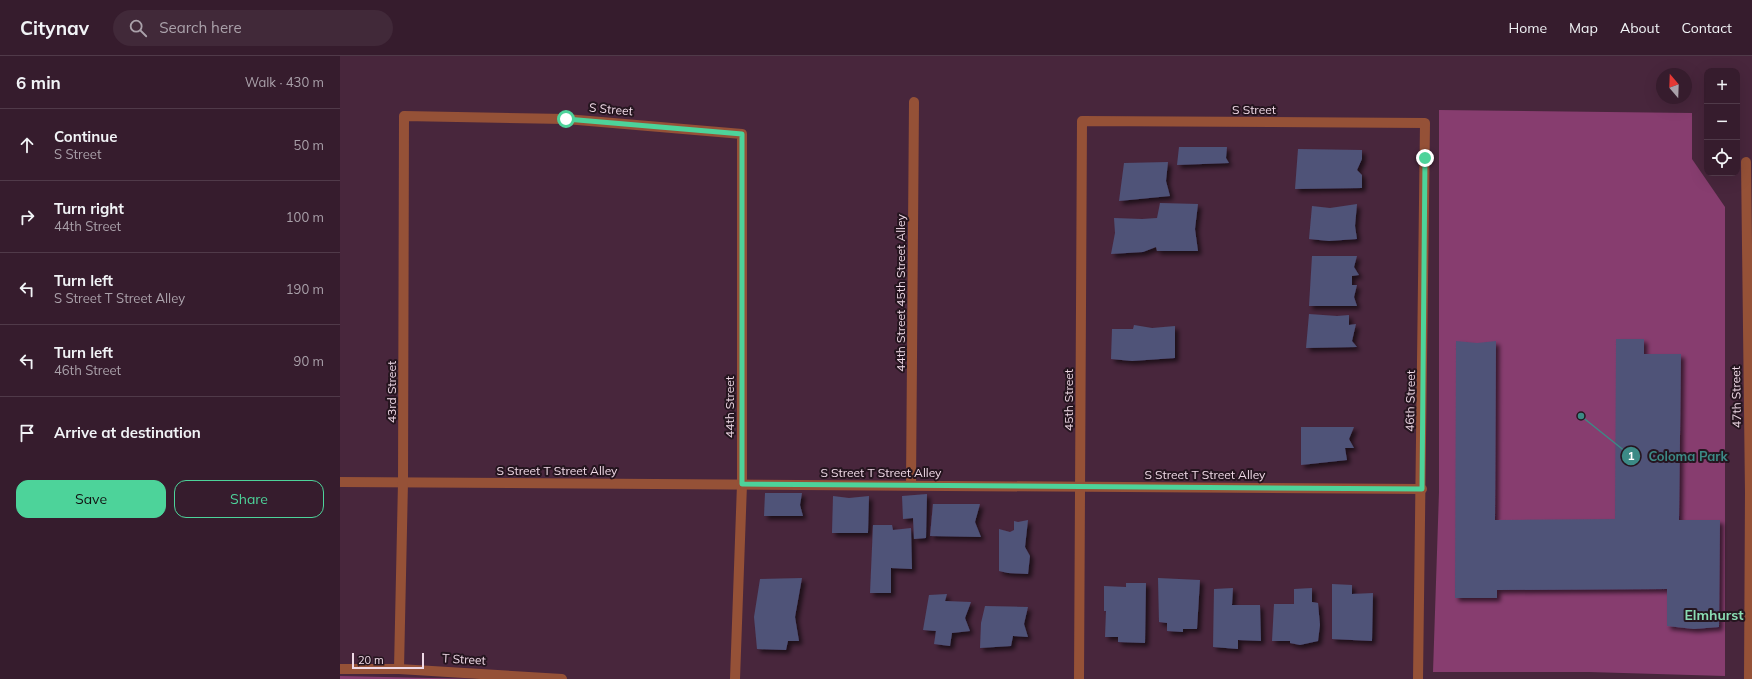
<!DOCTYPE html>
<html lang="en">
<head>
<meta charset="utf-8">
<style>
  body { margin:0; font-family:Mulish,sans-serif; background:#412939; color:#f1f3f6 }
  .controls { position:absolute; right:12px; top:12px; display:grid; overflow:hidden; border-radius:8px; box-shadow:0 4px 16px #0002 }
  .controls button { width:36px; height:36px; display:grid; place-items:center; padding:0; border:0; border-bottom:1px solid #503a49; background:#361c2d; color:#f1f3f6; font:20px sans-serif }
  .compass { position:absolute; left:1316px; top:12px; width:36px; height:36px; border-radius:50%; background:#361c2d; box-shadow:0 4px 16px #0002; rotate:341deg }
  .scale { position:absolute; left:12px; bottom:10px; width:72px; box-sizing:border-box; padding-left:4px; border:2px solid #efd9e6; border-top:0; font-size:11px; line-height:14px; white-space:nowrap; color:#efd9e6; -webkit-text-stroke:3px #25151f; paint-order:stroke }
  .stop { position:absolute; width:12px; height:12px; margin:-9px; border:3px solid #4dd39a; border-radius:50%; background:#fff }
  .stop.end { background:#4dd39a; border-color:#fff; box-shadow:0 1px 4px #0008 }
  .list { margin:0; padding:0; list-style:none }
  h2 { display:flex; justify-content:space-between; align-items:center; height:52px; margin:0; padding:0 16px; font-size:17px }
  h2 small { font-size:13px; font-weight:400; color:#aaa1aa }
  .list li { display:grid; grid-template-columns:26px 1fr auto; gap:12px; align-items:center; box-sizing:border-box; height:72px; padding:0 16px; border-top:1px solid #503a49 }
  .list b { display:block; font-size:15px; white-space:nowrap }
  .list p { margin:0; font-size:13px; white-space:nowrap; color:#aaa1aa }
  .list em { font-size:13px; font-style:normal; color:#aaa1aa }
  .actions { display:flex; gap:8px; padding:12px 16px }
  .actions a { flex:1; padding:9px 0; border:1px solid #4dd39a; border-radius:12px; text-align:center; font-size:14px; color:#4dd39a }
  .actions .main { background:#4dd39a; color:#111 }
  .icon { flex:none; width:22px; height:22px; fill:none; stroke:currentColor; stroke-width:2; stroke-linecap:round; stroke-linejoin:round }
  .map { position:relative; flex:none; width:1412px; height:623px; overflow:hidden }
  header { display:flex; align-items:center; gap:24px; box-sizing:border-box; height:56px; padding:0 20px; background:#361c2d; border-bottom:1px solid #503a49 }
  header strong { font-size:19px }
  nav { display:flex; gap:22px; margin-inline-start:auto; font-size:14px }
  .search { width:280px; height:36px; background:#412939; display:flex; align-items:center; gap:10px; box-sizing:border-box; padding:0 14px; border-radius:22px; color:#aaa1aa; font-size:15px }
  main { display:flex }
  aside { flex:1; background:#361c2d }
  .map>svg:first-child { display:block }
  .green { fill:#873d6f }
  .building { fill:#505278; filter:url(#shadow) }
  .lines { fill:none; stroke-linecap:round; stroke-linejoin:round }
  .service { stroke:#955137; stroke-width:10 }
  .minor { stroke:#955137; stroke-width:10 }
  .tertiary { stroke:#955137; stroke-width:10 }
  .route { stroke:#4dd39a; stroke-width:5 }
  .labels { text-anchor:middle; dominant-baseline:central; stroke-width:4; stroke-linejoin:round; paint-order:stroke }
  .street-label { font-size:12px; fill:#efd9e6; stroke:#25151f }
  .quarter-label { font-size:14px; font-weight:bold; fill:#8adcb3; stroke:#25151f }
  .leader { fill:none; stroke:#3c8a86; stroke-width:1.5 }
  .callout-dot { fill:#3c8a86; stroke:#25151f; stroke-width:1.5 }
  .mark-label { font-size:12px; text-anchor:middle; font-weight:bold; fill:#fff }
  .callout-label { font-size:13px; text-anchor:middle; font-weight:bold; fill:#3c8a86; stroke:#25151f; stroke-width:4; stroke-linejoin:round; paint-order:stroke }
</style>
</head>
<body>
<header>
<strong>Citynav</strong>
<div class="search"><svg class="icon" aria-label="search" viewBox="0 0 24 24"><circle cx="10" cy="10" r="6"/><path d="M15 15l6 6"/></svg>Search here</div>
<nav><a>Home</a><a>Map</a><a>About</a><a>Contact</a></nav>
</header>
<main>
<aside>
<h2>6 min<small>Walk · 430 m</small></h2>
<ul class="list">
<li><svg class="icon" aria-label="ahead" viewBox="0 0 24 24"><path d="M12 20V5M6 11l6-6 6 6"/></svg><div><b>Continue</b><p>S Street</p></div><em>50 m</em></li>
<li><svg class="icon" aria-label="right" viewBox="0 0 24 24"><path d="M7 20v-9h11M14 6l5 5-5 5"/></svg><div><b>Turn right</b><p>44th Street</p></div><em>100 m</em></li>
<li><svg class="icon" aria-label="left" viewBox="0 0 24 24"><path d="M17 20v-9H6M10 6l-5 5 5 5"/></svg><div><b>Turn left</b><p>S Street T Street Alley</p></div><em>190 m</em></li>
<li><svg class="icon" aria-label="left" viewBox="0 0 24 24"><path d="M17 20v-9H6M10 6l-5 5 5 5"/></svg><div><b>Turn left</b><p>46th Street</p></div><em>90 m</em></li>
<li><svg class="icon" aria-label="arrive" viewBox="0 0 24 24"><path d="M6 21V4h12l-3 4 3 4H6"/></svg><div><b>Arrive at destination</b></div></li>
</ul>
<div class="actions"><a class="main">Save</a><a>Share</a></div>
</aside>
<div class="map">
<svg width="1412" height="623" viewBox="0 0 1412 623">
  <defs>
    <filter id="shadow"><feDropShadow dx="3.5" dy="3.5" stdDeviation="2" flood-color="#0009"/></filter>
  </defs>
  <rect width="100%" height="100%" fill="#48263c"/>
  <g class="green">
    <polygon points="1099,54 1352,57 1352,103 1385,151 1385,620 1249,616 1093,616 1099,436"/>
    <polygon points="0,620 135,623 0,623"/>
  </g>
  <g class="building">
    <polygon points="839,91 887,91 886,102 889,107 837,109"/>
    <polygon points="958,93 1022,94 1022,103 1017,114 1022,119 1022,132 955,133"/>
    <polygon points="828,106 826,125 830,140 779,145 784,107"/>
    <polygon points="820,147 858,148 855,173 858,195 817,195 816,191 803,196 771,198 775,177 774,162 802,163 817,162"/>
    <polygon points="1017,148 1015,170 1017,183 989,185 969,183 972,150 990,152"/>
    <polygon points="972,200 1017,200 1014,211 1019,219 1012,220 1012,229 1017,229 1014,241 1017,250 969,250"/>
    <polygon points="969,258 997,260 1009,259 1009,269 1016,268 1012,285 1017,291 966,292"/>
    <polygon points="794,269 812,272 835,270 835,302 792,305 771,303 772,273 793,273"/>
    <polygon points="1276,283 1304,283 1304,298 1341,298 1339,464 1380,464 1379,571 1354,573 1327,570 1327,533 1157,534 1157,542 1115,542 1116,285 1137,287 1156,285 1155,464 1275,463"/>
    <polygon points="961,371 1014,371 1009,383 1014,392 1005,392 1007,404 961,409"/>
    <polygon points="425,437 462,437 460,449 463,460 424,460"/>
    <polygon points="587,438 586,482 574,483 573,462 563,463 562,440"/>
    <polygon points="493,440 509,442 529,440 528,477 492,477"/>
    <polygon points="593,448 640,448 635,466 641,481 590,480"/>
    <polygon points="688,464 685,491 690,500 688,518 668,517 659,515 659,473 670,476 674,474 674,465 678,466"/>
    <polygon points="533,469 552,469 553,474 571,472 572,513 551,512 551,537 530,537"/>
    <polygon points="462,522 455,561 459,585 448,585 446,594 417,593 414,561 420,523"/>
    <polygon points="818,522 860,524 857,573 843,573 843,576 827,575 827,567 819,566"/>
    <polygon points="786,527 806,527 805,587 778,586 778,581 765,581 766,555 764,555 764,530 786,531"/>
    <polygon points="992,528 1012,529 1012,538 1033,537 1032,585 992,583"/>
    <polygon points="893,532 892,549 920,549 921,585 898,584 898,593 873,591 874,533"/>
    <polygon points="972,532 972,546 978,547 980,569 978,585 960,589 950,587 950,585 932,585 934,548 954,548 954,533"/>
    <polygon points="607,538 605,545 631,546 625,562 630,575 612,577 610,590 594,588 596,575 583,574 589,539"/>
    <polygon points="645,550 688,551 684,568 688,581 673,580 671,590 640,592 641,567"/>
  </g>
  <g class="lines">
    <g class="service">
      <polyline points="0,426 1082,433"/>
      <polyline points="571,429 574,46"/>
    </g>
    <g class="minor">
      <polyline points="1406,106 1410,436 1409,623"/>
      <polyline points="59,613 63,426 64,60 226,63 402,78 402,428 395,623"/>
      <polyline points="739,623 742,65 1085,67 1078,623"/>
    </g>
    <polyline class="tertiary" points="0,613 59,613 222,623"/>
  </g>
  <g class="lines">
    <polyline class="route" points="226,63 402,78 402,428 1082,433 1085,102"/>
  </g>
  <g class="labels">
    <g class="street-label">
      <text transform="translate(271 53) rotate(5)">S Street</text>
      <text x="914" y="53">S Street</text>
      <text transform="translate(560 237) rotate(-90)">44th Street 45th Street Alley</text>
      <text transform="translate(51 336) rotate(-90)">43rd Street</text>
      <text transform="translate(1396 341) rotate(-91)">47th Street</text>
      <text transform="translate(728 344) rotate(-90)">45th Street</text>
      <text transform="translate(1070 345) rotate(-89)">46th Street</text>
      <text transform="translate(389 351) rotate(-90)">44th Street</text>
      <text x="217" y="414">S Street T Street Alley</text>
      <text x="541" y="416">S Street T Street Alley</text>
      <text x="865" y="418">S Street T Street Alley</text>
      <text transform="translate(124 603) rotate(3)">T Street</text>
    </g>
    <g class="quarter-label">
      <text x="1374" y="559">Elmhurst</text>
    </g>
  </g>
  <path class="leader" d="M1241 360L1291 400"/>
  <g class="callout-dot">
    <circle cx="1241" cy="360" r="4"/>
    <circle cx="1291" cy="400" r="10"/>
  </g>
  <g class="mark-label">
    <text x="1291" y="404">1</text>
  </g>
  <g class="callout-label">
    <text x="1348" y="405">Coloma Park</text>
  </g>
</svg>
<div class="controls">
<button>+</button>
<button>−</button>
<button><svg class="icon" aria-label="locate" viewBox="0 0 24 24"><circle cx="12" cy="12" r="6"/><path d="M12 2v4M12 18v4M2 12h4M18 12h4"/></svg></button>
</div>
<svg class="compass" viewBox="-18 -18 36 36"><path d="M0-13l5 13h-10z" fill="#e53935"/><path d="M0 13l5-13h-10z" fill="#aaa1aa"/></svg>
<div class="scale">20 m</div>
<div class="stop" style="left:226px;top:63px"></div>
<div class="stop end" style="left:1085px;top:102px"></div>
</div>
</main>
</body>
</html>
